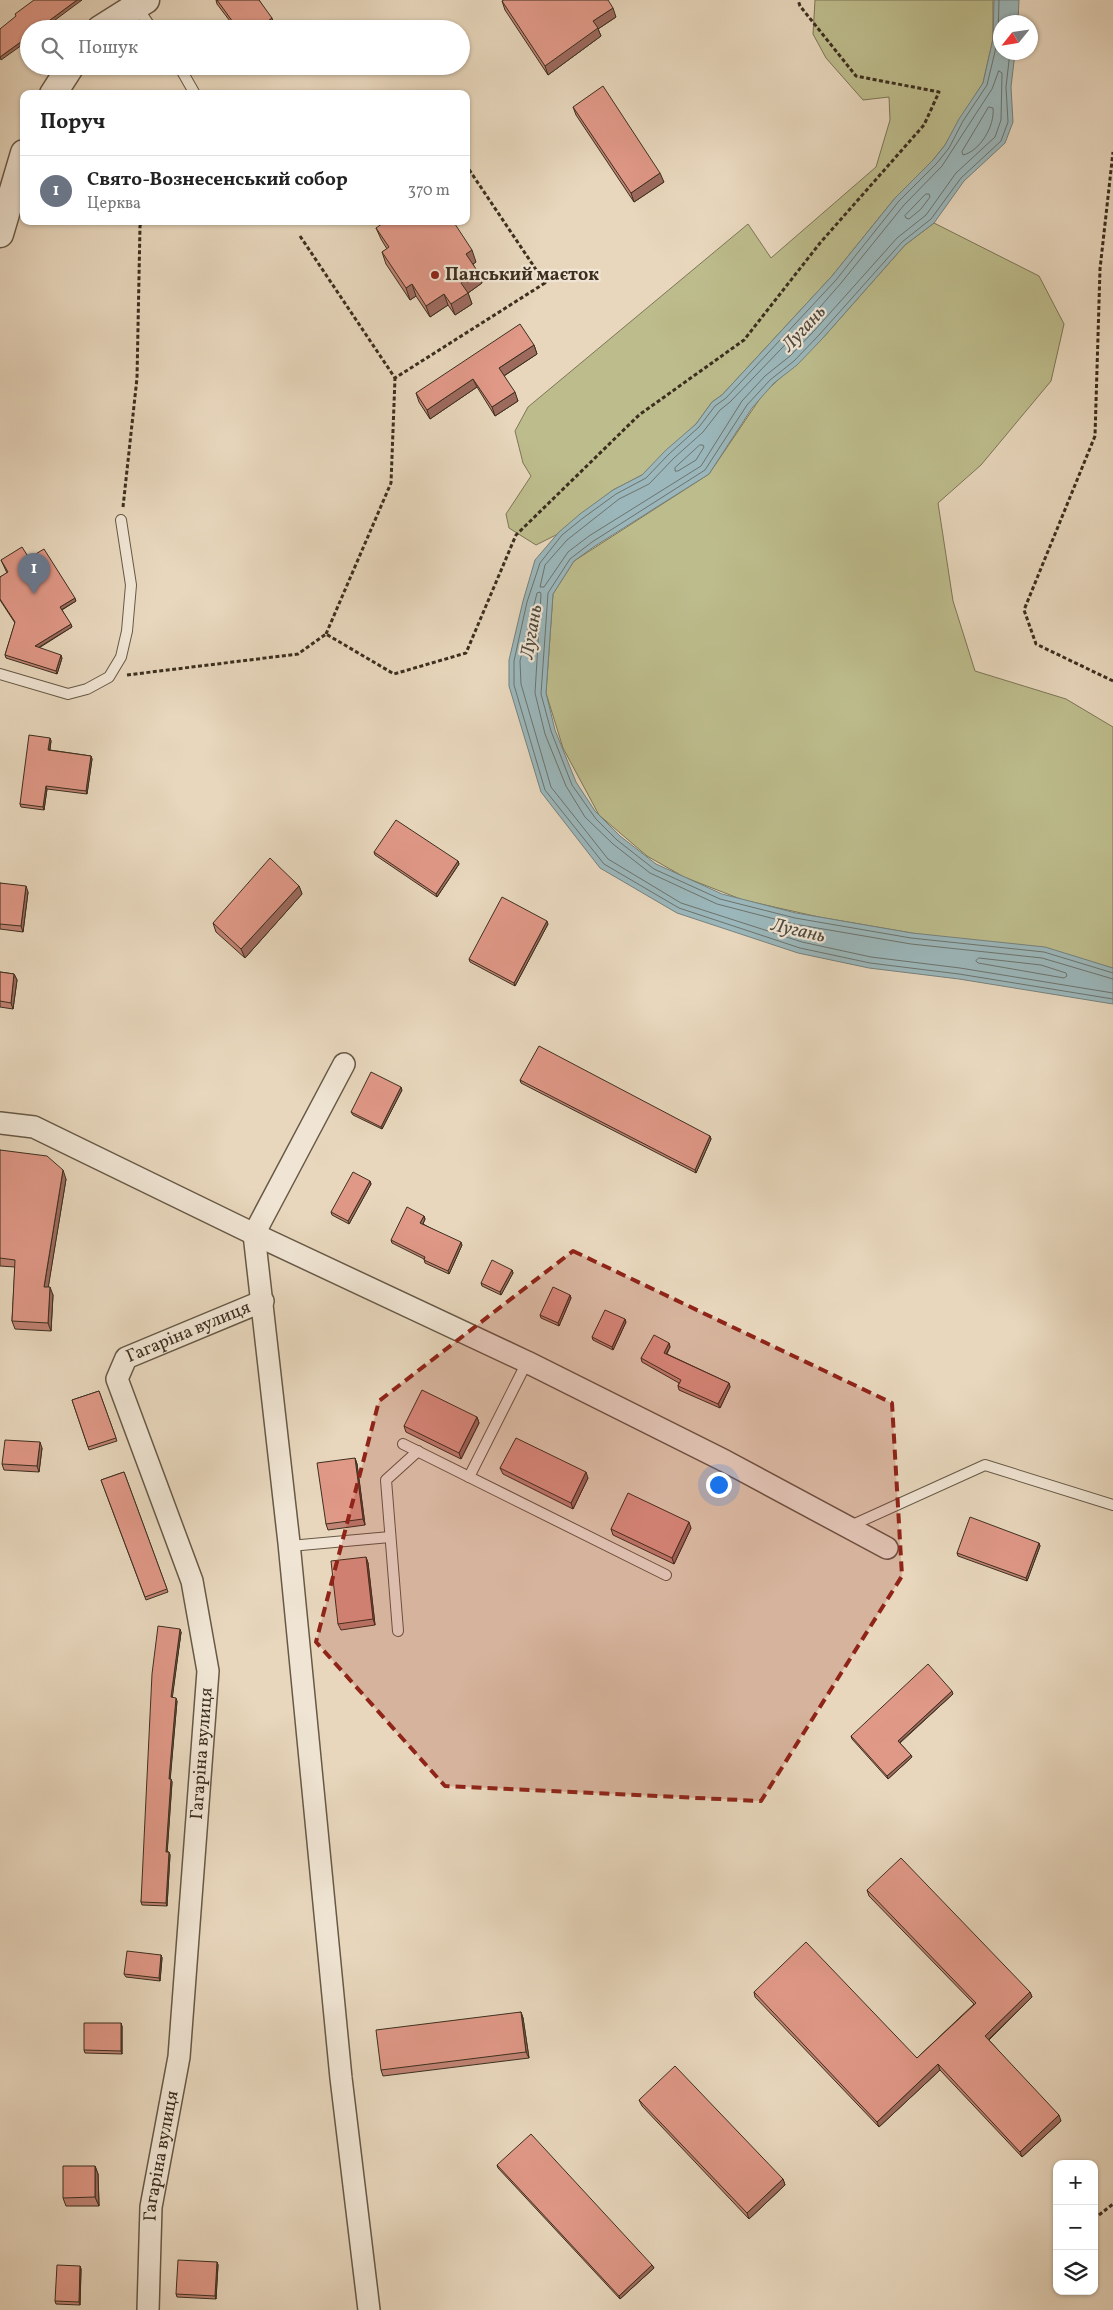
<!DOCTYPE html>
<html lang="uk">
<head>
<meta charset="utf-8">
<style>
  body { margin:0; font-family:Vollkorn,serif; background:#f6f6f6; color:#222 }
  .controls { position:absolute; right:15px; bottom:15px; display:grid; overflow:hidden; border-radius:10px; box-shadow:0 1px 4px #0004 }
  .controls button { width:45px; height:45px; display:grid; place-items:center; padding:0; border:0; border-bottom:1px solid #e0e0e0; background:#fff; color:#222; font:25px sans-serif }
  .compass { position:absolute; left:993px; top:15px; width:45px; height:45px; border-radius:50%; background:#fff; box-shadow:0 1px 4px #0004; rotate:240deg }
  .you { position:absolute; left:718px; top:1484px; width:18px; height:18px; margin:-12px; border:4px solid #fff; border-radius:50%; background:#1a73e8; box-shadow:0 0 0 8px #1a73e833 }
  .badge { display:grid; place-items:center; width:32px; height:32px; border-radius:50%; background:#8f2418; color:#fff; font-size:16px; font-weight:700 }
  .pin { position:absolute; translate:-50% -41px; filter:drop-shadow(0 1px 2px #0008) }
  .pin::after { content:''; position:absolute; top:26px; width:18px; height:15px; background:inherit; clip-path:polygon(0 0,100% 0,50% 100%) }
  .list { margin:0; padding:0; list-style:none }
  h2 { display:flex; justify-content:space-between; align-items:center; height:65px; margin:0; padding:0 20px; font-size:21px }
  h2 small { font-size:16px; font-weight:400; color:#767676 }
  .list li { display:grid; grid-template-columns:32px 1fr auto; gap:15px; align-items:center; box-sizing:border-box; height:70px; padding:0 20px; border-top:1px solid #e0e0e0 }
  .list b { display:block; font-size:19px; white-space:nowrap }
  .list p { margin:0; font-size:16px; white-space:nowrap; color:#767676 }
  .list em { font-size:16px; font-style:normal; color:#767676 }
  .icon { flex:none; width:28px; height:28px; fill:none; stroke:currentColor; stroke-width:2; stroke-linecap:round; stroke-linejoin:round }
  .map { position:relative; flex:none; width:1113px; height:2310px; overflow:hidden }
  .search { position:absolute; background:#fff; box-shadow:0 1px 4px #0004; left:20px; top:20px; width:450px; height:55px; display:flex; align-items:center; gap:12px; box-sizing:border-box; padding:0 18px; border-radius:28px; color:#767676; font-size:19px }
  .panel { position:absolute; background:#fff; box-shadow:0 1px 4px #0004; left:20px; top:90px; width:450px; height:135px; border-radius:10px }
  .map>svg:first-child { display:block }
  .green { fill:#bdbc8c; stroke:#7c7656 }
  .water { fill:#9bb7bb; stroke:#75817d }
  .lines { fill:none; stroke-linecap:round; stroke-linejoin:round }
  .shore { stroke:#6c736d; stroke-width:1 }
  .service-casing { stroke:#675946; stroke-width:12 }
  .minor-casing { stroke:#675946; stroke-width:24 }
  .tertiary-casing { stroke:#675946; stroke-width:29 }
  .path { stroke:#3c2f1f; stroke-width:3; stroke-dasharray:4 2.5; stroke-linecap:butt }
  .service { stroke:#f0e5d4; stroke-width:10 }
  .minor { stroke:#f0e5d4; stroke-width:21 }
  .tertiary { stroke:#f0e5d4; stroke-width:26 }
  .wall { fill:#c18374; stroke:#3c2f1f }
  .shaded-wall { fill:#9d6a5e; stroke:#3c2f1f }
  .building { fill:#e09887; stroke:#3c2f1f }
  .marked { fill:#8f2418; fill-opacity:0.2; stroke:#8f2418; stroke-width:4; stroke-dasharray:10 6; stroke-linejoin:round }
  .poi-dot { fill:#8f2418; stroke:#f0e5d4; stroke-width:2 }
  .labels { text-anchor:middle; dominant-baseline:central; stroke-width:4.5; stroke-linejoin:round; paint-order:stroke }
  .poi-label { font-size:18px; font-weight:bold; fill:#3c2f1f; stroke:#f0e5d4; text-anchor:start }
  .street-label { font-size:18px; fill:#3c2f1f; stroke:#f0e5d4 }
  .water-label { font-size:19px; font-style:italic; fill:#4f4a3e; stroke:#f0e5d4 }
</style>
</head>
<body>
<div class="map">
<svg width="1113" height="2310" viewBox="0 0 1113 2310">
  <rect width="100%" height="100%" fill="#e8d7bd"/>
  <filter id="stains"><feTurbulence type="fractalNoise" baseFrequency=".004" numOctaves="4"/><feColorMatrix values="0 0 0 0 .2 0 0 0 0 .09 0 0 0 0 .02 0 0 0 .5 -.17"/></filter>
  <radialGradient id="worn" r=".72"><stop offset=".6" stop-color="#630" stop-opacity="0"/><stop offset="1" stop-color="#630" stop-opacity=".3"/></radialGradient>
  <g class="green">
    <polygon points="815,0 993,0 993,39 983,83 945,145 933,160 895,198 832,276 722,395 712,402 696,424 642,475 613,490 556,535 536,545 509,528 506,514 531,476 523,463 515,431 528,407 748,224 771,258 876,167 890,120 889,97 863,100 826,58 813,34"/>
    <polygon points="934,223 1039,276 1064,324 1051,381 981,465 938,503 953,601 975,671 1066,699 1113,727 1113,968 819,917 743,900 684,877 647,856 599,815 563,748 546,693 553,594 574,561 709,474 763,394 822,339 905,245"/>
  </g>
  <polygon class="water" points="994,0 1019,0 1018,22 1000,22 1000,52 1015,53 1011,87 1013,122 1005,143 964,181 934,223 905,245 822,339 797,365 774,383 752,408 709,474 595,546 574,561 553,594 546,693 555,730 576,782 595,811 620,836 656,864 722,894 796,913 912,933 1045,947 1113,968 1113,1004 959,979 869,968 798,953 677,913 600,868 541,792 509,686 509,660 523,601 535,560 559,532 580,514 613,490 642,475 666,450 696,424 712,402 722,395 832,276 895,198 933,160 945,145 959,119 983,83 993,39"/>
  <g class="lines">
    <g class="shore">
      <polyline points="999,0 998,39 987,85 963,121 949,148 937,163 899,201 836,280 726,398 715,406 699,427 669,454 646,478 616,494 583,518 562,535 540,563 527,602 514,661 514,685 545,790 604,864 679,908 800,948 870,963 959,974 1113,999"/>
      <polyline points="1010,52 1006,87 1008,122 1001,141 961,178 931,219 902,242 819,335 794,361 770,380 747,405 705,470 592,542 570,559 548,593 541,694 551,731 572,785 596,819 617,840 654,869 720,899 795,918 911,938 1044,952 1113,973"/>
      <polygon points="999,71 1002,73 1001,120 995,137 956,173 926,215 897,238 814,331 790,356 765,376 742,401 701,466 589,536 568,552 544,587 540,587 545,565 567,540 619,499 649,484 674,458 703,432 720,410 730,402 807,322 841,283 904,205 942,166 992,89"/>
      <path d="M989,107L993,108C995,126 980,151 963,155L962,152Z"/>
      <polygon points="926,194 929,194 930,197 921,209 909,219 906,218 905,216"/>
      <polygon points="700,445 703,445 704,447 696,460 678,471 675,471 675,468"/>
      <polygon points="979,958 1041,965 1066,973 1067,976 1064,978 978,963 976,961"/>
      <polyline points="1113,979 1042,958 911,944 794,924 717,904 650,873 613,844 585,817 566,786 545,734 535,693 541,594 540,592 537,593 520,661 521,684 551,787 608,859 681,903 802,942 871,957 960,968 1113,993"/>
    </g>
    <g class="service-casing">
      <g id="service">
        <polyline points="137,7 152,29"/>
        <polyline points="179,66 195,94"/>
        <polyline points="0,674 68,694 87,689 109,677 121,657 127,631 131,585 121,520"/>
        <polyline points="403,1444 666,1575"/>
        <polyline points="469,1477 527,1362"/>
        <polyline points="848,1527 985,1465 1113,1505"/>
        <polyline points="290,1546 390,1537"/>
        <polyline points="398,1631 386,1480 418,1451"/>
      </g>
    </g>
    <g class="minor-casing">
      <g id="minor">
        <polyline points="344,1064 254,1234 289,1543 341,2078 369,2310"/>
        <polyline points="0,1123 34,1127 254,1234 527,1362 725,1461 887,1548"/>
        <path id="s1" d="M148,2310L151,2207L179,2057L208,1671L192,1581L117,1379L126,1358L263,1301"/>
      </g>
    </g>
    <g class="tertiary-casing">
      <g id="tertiary">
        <polyline points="100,29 146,0"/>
        <polyline points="53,94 71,66"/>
        <polyline points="0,234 24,153"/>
      </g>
    </g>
    <g class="path">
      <polyline points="300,236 395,378 545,283 466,165"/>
      <polyline points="123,507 137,378 140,226 142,221"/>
      <polyline points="326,634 391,483 395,378"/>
      <polyline points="127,675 298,654 326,634 394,674 466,653 516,535 639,415 744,340 820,243 924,125 939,92 856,76 800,6 798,0"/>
      <polyline points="1113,681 1036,644 1024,610 1095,436 1100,269 1113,152"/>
      <polyline points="1099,2215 1113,2204"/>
    </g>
    <use href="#service" class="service"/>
    <use href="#minor" class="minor"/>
    <use href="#tertiary" class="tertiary"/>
  </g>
  <g class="wall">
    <polygon points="216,0 259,0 274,24 267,29 236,29 217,4"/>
    <polygon points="502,1 616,17 598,29 601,36 548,75 505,10"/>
    <polygon points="573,107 664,182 634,202 576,115"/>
    <polygon points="376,228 476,262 473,264 482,283 468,293 472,304 455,315 448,305 430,317 416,296 410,300 386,264 382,252 387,249 381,239"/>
    <polygon points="534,345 537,354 504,376 518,401 495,416 477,387 430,419 419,402 416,393"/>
    <polygon points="29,558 76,601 62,610 72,627 39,648 62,658 57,674 6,658 5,655 15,623 0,600 0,577 7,573 1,560"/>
    <polygon points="50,738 51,741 50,750 91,756 92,759 87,794 47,789 44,810 21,807 20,804"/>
    <polygon points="374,852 458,861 459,864 437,897 375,855"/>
    <polygon points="0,883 28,892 23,932 0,929"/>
    <polygon points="299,886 302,894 245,958 216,932 213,923"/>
    <polygon points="548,924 515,986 470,962 469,959"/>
    <polygon points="0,972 14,974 17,980 13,1009 0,1007"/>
    <polygon points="520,1080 710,1136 711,1139 696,1173 521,1083"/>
    <polygon points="402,1090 382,1129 353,1115 351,1112"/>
    <polygon points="0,1150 66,1179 48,1287 53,1295 51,1331 15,1329 12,1321 15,1267 0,1266"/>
    <polygon points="370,1181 371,1184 349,1224 332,1215 331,1212"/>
    <polygon points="424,1216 425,1219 423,1224 462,1245 449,1274 425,1263 424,1259 392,1243 391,1240"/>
    <polygon points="512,1270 513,1273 501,1295 482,1286 481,1283"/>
    <polygon points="570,1295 571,1298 559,1326 541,1318 540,1315"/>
    <polygon points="626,1322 613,1350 593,1340 592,1337"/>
    <polygon points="669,1343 670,1347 667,1354 729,1383 730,1387 720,1408 679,1390 678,1386 679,1383 642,1362 641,1358"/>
    <polygon points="99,1391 117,1441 89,1450 72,1400"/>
    <polygon points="477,1417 479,1423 461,1459 406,1432 404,1426"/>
    <polygon points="42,1448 39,1472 4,1470 2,1464"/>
    <polygon points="355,1458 357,1464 365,1525 328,1530 326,1524"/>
    <polygon points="500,1468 588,1478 573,1509 503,1474"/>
    <polygon points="124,1472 168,1592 146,1600 101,1480"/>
    <polygon points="691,1528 674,1564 613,1535 611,1529"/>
    <polygon points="1039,1543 1040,1546 1027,1581 958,1556 957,1553"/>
    <polygon points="366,1557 368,1563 375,1625 341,1630 338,1624"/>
    <polygon points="181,1632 172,1698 177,1701 170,1779 171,1779 172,1782 167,1852 169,1852 170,1855 167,1906 142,1905 141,1902"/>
    <polygon points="953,1694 900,1743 912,1757 888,1779 852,1739 851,1736"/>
    <polygon points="867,1890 1030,1992 1032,1997 989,2040 1061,2121 1022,2157 940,2070 879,2127 755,1997 754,1992 917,2058 974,2004 869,1896"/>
    <polygon points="161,1955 162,1958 160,1981 126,1977 124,1974"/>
    <polygon points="521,2012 523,2018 529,2058 383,2076 381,2070"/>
    <polygon points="122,2026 122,2054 85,2053 84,2050"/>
    <polygon points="639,2100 783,2179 785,2185 749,2219 642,2106"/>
    <polygon points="497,2165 652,2265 654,2268 620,2299 498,2168"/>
    <polygon points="95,2166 98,2174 99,2206 66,2206 63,2198"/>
    <polygon points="217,2262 218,2265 216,2299 177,2297 176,2294"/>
    <polygon points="80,2266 81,2269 80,2305 56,2304 55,2301"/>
  </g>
  <g class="shaded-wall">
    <polygon points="77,0 82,0 43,29 38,29"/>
    <polygon points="613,8 616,17 598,29 601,36 548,75 545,66 593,21"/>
    <polygon points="272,18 274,24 267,29 257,29"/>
    <polygon points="29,36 29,40 1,60 0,57"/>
    <polygon points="660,173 664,182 634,202 631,193"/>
    <polygon points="472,250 476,262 470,266 466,254"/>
    <polygon points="478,272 482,283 468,293 472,304 455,315 451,304 461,283"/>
    <polygon points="412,284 416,296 410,300 406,288"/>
    <polygon points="444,294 448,305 430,317 426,306"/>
    <polygon points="534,345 537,354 502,377 499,368"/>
    <polygon points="473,379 477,387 430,419 427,410"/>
    <polygon points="515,392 518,401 495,416 492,407"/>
    <polygon points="75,598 76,601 61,610 60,607"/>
    <polygon points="71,624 72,627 36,649 35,646"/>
    <polygon points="61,655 62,658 57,674 56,671"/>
    <polygon points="50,738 51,741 49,753 48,750"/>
    <polygon points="91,756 92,759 87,794 86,791"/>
    <polygon points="46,786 47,789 44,810 43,807"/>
    <polygon points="458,861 459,864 437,897 436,894"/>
    <polygon points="26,886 28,892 23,932 21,926"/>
    <polygon points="299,886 302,894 245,958 241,949"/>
    <polygon points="547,921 548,924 515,986 514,983"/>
    <polygon points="14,974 17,980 13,1009 11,1003"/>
    <polygon points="401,1087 402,1090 382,1129 381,1127"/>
    <polygon points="710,1136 711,1139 696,1173 695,1170"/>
    <polygon points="63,1170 66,1179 47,1295 44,1287"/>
    <polygon points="370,1181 371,1184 349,1224 348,1221"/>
    <polygon points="424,1216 425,1219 422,1226 420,1223"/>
    <polygon points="461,1242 462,1245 449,1274 448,1271"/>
    <polygon points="512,1270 513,1273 501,1295 500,1292"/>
    <polygon points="50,1287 53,1295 51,1331 48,1323"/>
    <polygon points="570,1295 571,1298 559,1326 558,1323"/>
    <polygon points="625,1319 626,1322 613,1350 612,1347"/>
    <polygon points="669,1343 670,1347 665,1356 664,1353"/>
    <polygon points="729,1383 730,1387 720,1408 718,1404"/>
    <polygon points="477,1417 479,1423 461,1459 459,1453"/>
    <polygon points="40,1442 42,1448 39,1472 37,1466"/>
    <polygon points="355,1458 357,1464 365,1525 363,1519"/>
    <polygon points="586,1472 588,1478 573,1509 571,1503"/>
    <polygon points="689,1522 691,1528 674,1564 672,1558"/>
    <polygon points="1039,1543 1040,1546 1027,1581 1026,1578"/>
    <polygon points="366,1557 368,1563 375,1625 373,1619"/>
    <polygon points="180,1629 181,1632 172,1700 171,1697"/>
    <polygon points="952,1691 953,1694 899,1743 898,1741"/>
    <polygon points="176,1698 177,1701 170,1782 169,1779"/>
    <polygon points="911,1755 912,1757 888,1779 887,1776"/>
    <polygon points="171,1779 172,1782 167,1855 166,1852"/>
    <polygon points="169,1852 170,1855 167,1906 166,1903"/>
    <polygon points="161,1955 162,1958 160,1981 159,1978"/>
    <polygon points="1030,1992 1032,1997 987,2041 985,2036"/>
    <polygon points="521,2012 523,2018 529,2058 526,2052"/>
    <polygon points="121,2023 122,2026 122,2054 121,2051"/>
    <polygon points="938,2064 940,2070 879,2127 877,2122"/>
    <polygon points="1059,2115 1061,2121 1022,2157 1020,2152"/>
    <polygon points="95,2166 98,2174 99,2206 95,2197"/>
    <polygon points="783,2179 785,2185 749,2219 747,2213"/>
    <polygon points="217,2262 218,2265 216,2299 215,2296"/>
    <polygon points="652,2265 654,2268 620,2299 619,2296"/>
    <polygon points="80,2266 81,2269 80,2305 79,2302"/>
  </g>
  <g class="building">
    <polygon points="34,0 77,0 38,29 29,29 29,36 0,57 0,29 16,16 15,14"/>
    <polygon points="217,0 259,0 272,18 257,29 238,29"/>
    <polygon points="504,0 608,0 613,8 593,21 598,28 545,66 502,1"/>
    <polygon points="603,86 660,173 631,193 573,107"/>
    <polygon points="386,221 453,221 472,250 466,254 478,272 461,283 468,293 451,304 444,294 426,306 412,284 406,288 382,252 389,247 376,228"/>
    <polygon points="520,324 534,345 499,368 515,392 492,407 473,379 427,410 416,393"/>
    <polygon points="22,547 29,558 44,549 75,598 60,607 71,624 35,646 61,655 56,671 5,655 15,622 0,599 0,577 8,572 1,560"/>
    <polygon points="29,735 50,738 48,750 91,756 86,791 46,786 43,807 20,804"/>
    <polygon points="396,820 458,861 436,894 374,852"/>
    <polygon points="270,858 299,886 241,949 213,923"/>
    <polygon points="0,883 26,886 21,926 0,924"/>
    <polygon points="502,897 547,921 514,983 469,959"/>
    <polygon points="0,972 14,974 11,1003 0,1001"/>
    <polygon points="539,1046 710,1136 695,1170 520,1080"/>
    <polygon points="371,1072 401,1087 381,1127 351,1112"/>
    <polygon points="0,1150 47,1156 63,1170 44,1287 50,1287 48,1323 12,1321 15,1260 0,1258"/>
    <polygon points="353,1172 370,1181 348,1221 331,1212"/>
    <polygon points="407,1207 424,1216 420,1223 461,1242 448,1271 424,1260 425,1257 391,1240"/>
    <polygon points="492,1260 512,1270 500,1292 481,1283"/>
    <polygon points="553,1287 570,1295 558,1323 540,1315"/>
    <polygon points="605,1310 625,1319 612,1347 592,1337"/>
    <polygon points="654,1335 669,1343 664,1353 729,1383 718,1404 678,1386 681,1380 641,1358"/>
    <polygon points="422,1390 477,1417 459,1453 404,1426"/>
    <polygon points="99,1391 116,1438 88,1447 72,1400"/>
    <polygon points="516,1438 586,1472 571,1503 500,1468"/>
    <polygon points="5,1440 40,1442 37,1466 2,1464"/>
    <polygon points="355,1458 363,1519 326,1524 317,1463"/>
    <polygon points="124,1472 167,1589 145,1597 101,1480"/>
    <polygon points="628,1493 689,1522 672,1558 611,1529"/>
    <polygon points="970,1517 1039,1543 1026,1578 957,1553"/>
    <polygon points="366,1557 373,1619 338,1624 331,1561"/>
    <polygon points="158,1626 180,1629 171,1697 176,1698 169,1779 171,1779 166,1852 169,1852 166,1903 141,1902 152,1674"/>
    <polygon points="928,1664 952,1691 898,1741 911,1755 887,1776 851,1736"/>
    <polygon points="901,1858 1030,1992 985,2036 1059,2115 1020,2152 938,2064 877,2122 754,1992 806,1942 917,2058 976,2003 867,1890"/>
    <polygon points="127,1951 161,1955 159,1978 124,1974"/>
    <polygon points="521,2012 526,2052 381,2070 376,2030"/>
    <polygon points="84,2023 121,2023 121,2051 84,2050"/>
    <polygon points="675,2066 783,2179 747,2213 639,2100"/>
    <polygon points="531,2134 652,2265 619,2296 497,2165"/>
    <polygon points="63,2166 95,2166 95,2197 63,2198"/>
    <polygon points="178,2260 217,2262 215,2296 176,2294"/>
    <polygon points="57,2265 80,2266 79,2302 55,2301"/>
  </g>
  <path class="marked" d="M573,1251L892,1403L902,1576L761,1801L445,1786L316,1642L379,1401Z"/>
  <circle class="poi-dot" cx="435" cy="275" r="5"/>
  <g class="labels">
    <g class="poi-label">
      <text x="445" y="275">Панський маєток</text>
    </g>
    <g class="street-label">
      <text stroke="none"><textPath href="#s1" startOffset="1040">Гагаріна вулиця</textPath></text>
      <text stroke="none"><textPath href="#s1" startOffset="560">Гагаріна вулиця</textPath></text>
      <text stroke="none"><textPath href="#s1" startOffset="155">Гагаріна вулиця</textPath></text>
    </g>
    <g class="water-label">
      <text transform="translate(804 329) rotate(-47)">Лугань</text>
      <text transform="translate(532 632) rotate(-80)">Лугань</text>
      <text transform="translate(798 931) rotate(13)">Лугань</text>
    </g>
  </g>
  <rect width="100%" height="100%" filter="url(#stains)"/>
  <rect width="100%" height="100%" fill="url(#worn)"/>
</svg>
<div class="controls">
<button>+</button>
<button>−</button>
<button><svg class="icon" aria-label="layers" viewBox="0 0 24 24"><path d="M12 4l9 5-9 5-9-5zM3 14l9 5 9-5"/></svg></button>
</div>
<svg class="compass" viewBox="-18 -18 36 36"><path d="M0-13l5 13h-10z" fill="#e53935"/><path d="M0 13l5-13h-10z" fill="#767676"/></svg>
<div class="you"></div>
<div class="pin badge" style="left:34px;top:594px;background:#6b7280">1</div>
<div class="search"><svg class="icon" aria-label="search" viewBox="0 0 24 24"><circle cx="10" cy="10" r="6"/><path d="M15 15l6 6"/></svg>Пошук</div>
<section class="panel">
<h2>Поруч<small></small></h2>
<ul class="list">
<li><span class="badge" style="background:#6b7280">1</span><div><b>Свято-Вознесенський собор</b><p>Церква</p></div><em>370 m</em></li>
</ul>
</section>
</div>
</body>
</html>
